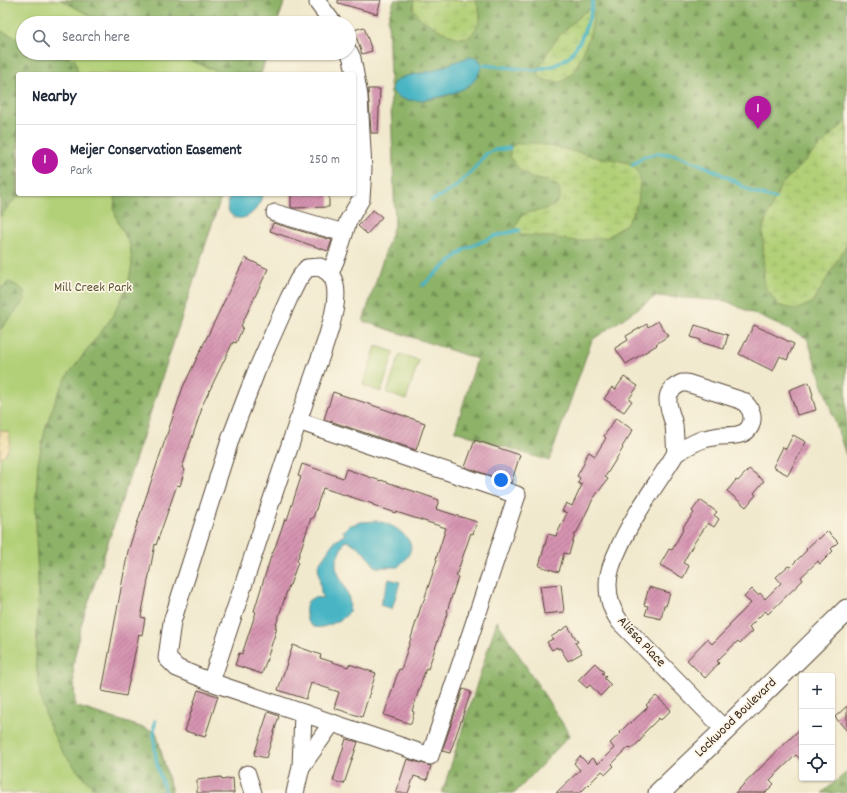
<!DOCTYPE html>
<html lang="en">
<head>
<meta charset="utf-8">
<style>
  body { margin:0; font-family:Dekko,sans-serif; background:#f2f2f3; color:#1f2937 }
  .controls { position:absolute; right:12px; bottom:12px; display:grid; overflow:hidden; border-radius:4px; box-shadow:0 1px 3px #0004 }
  .controls button { width:36px; height:36px; display:grid; place-items:center; padding:0; border:0; border-bottom:1px solid #e0e1e3; background:#fff; color:#1f2937; font:20px sans-serif }
  .you { position:absolute; left:501px; top:480px; width:14px; height:14px; margin:-10px; border:3px solid #fff; border-radius:50%; background:#1a73e8; box-shadow:0 0 0 6px #1a73e833 }
  .badge { display:grid; place-items:center; width:26px; height:26px; border-radius:50%; background:#b5179e; color:#fff; font-size:13px; font-weight:700 }
  .pin { position:absolute; translate:-50% -33px; filter:drop-shadow(0 1px 2px #0008) }
  .pin::after { content:''; position:absolute; top:21px; width:14px; height:12px; background:inherit; clip-path:polygon(0 0,100% 0,50% 100%) }
  .list { margin:0; padding:0; list-style:none }
  h2 { display:flex; justify-content:space-between; align-items:center; height:52px; margin:0; padding:0 16px; font-size:17px }
  h2 small { font-size:13px; font-weight:400; color:#747a83 }
  .list li { display:grid; grid-template-columns:26px 1fr auto; gap:12px; align-items:center; box-sizing:border-box; height:72px; padding:0 16px; border-top:1px solid #e0e1e3 }
  .list b { display:block; font-size:15px; white-space:nowrap }
  .list p { margin:0; font-size:13px; white-space:nowrap; color:#747a83 }
  .list em { font-size:13px; font-style:normal; color:#747a83 }
  .icon { flex:none; width:22px; height:22px; fill:none; stroke:currentColor; stroke-width:2; stroke-linecap:round; stroke-linejoin:round }
  .map { position:relative; flex:none; width:847px; height:793px; overflow:hidden }
  .search { position:absolute; background:#fff; box-shadow:0 1px 3px #0004; left:16px; top:16px; width:340px; height:44px; display:flex; align-items:center; gap:10px; box-sizing:border-box; padding:0 14px; border-radius:22px; color:#747a83; font-size:15px }
  .panel { position:absolute; background:#fff; box-shadow:0 1px 3px #0004; left:16px; top:72px; width:340px; height:124px; border-radius:4px }
  .map>svg:first-child { display:block }
  .green { fill:#b2d078; stroke:#767d4b }
  .forest { fill:url(#forest-firs); stroke:#646e43; fill-rule:evenodd }
  .wetland { fill:url(#wetland-marsh); stroke:#767d4b }
  .sand { fill:url(#sand-dots); stroke:#94825e }
  .water { fill:#48b5c4; stroke:#427071 }
  .lines { fill:none; stroke-linecap:round; stroke-linejoin:round }
  .stream { stroke:#48b5c4; stroke-width:3.5 }
  .building { fill:url(#building-hatch) }
  .minor-casing { stroke:#564738; stroke-width:19 }
  .major-casing { stroke:#564738; stroke-width:23 }
  .minor { stroke:#fff; stroke-width:17 }
  .major { stroke:#fff; stroke-width:21 }
  .labels { text-anchor:middle; dominant-baseline:central; stroke-width:3.5; stroke-linejoin:round; paint-order:stroke }
  .park-label { font-size:14px; fill:#595434; stroke:#fcf5e5 }
  .street-label { font-size:14px; fill:#3b2a1e; stroke:#fcf5e5 }
</style>
</head>
<body>
<div class="map">
<svg width="847" height="793" viewBox="0 0 847 793">
  <defs>
    <pattern id="forest-firs" width="22" height="20" patternUnits="userSpaceOnUse"><rect width="22" height="20" fill="#8db268"/><path d="M5 1l3.5 6h-7zM16 11l3.5 6h-7z" fill="#749155"/></pattern>
    <pattern id="wetland-marsh" width="20" height="14" patternUnits="userSpaceOnUse"><rect width="20" height="14" fill="#b2d078"/><path d="M1 5h8M5 5V1M11 12h8M15 12V8" fill="none" stroke="#9ab367"/></pattern>
    <pattern id="sand-dots" width="8" height="8" patternUnits="userSpaceOnUse"><rect width="8" height="8" fill="#eeda9e"/><path d="M2 2h.1M6 6h.1" fill="none" stroke="#cdbb88" stroke-width="1.8" stroke-linecap="round"/></pattern>
    <pattern id="building-hatch" width="6" height="6" patternUnits="userSpaceOnUse"><rect width="6" height="6" fill="#d593b0"/><path d="M-1 1l2-2M0 6l6-6M5 7l2-2" fill="none" stroke="#ae788f"/></pattern>
  </defs>
  <rect width="100%" height="100%" fill="#fcf5e5"/>
  <filter id="ink" filterUnits="userSpaceOnUse"><feTurbulence type="fractalNoise" baseFrequency=".025" numOctaves="2"/><feDisplacementMap in="SourceGraphic" scale="8" xChannelSelector="R" yChannelSelector="G"/><feConvolveMatrix kernelMatrix="1 2 1 2 8 2 1 2 1" color-interpolation-filters="sRGB"/></filter>
  <filter id="wash" filterUnits="userSpaceOnUse"><feTurbulence type="fractalNoise" baseFrequency=".012" numOctaves="4" result="noise"/><feDisplacementMap in="SourceGraphic" scale="16" xChannelSelector="R" yChannelSelector="G"/><feGaussianBlur stdDeviation="0.9" result="paint"/><feColorMatrix in="noise" values="0 0 0 0 0 0 0 0 0 0 0 0 0 0 0 0 0 1.4 0 .05"/><feComposite in="paint" operator="in"/></filter>
  <g filter="url(#wash)">
    <rect width="100%" height="100%" fill="#f1e9cd"/>
    <g class="green">
      <polygon points="0,0 285,0 277,23 23,23 23,53 267,53 261,74 18,74 18,194 222,194 81,625 73,665 75,706 156,732 172,793 0,793"/>
      <polygon points="376,346 394,352 381,392 363,385"/>
      <polygon points="400,354 419,360 406,400 387,393"/>
    </g>
    <g class="forest">
      <polygon points="61,0 285,0 277,23 105,23"/>
      <path d="M394,0H847L846,455L807,338L726,301L656,296L592,340L549,461L455,431L477,359L363,321L395,222L388,19ZM462,59L465,88L445,96L419,101L399,78L433,71Z"/>
      <polygon points="0,31 23,40 23,53 57,53 75,60 78,74 18,74 18,194 22,194 12,202 0,217"/>
      <polygon points="169,53 267,53 261,74 223,74 200,64"/>
      <polygon points="117,194 222,194 81,625 73,665 75,706 156,732 172,793 98,793 80,774 60,748 48,723 40,696 36,662 38,578 36,540 36,499 38,462 46,426 57,396 68,375 113,316 128,285 132,264 130,245 118,222 114,210 115,199"/>
      <path d="M9,282C17,286 28,289 25,300L0,330V289Z"/>
      <polygon points="497,621 570,735 515,793 442,793"/>
      <polygon points="847,772 847,793 822,793"/>
    </g>
    <g class="wetland">
      <path d="M414,0H475C484,16 480,25 469,37L458,38L443,32L421,19L413,10Z"/>
      <path d="M592,8C598,21 581,60 573,72C571,76 565,79 561,82L548,81L539,77V69L549,50L559,36L583,13Z"/>
      <polygon points="847,121 847,244 813,302 796,310 778,305 764,285 763,227 781,185 826,140"/>
      <path d="M536,143L581,153L599,158L615,160L629,163L636,168L640,179L638,203L627,223L608,237L577,241L550,237L522,235L516,227C518,222 520,216 525,214C528,212 533,212 537,211C551,208 564,204 559,187L548,181L531,178L518,168L510,157V148L515,144Z"/>
    </g>
    <path class="sand" d="M0,430L8,432C13,440 8,454 0,458Z"/>
    <g class="water">
      <path d="M470,57L479,59L482,65C479,75 475,82 466,87C455,95 416,104 404,99C398,98 395,95 392,90L393,83C405,73 420,75 434,70C446,66 457,60 470,57Z"/>
      <path d="M230,194H262C261,211 238,230 227,209Z"/>
      <path d="M376,521C387,523 394,526 402,533C417,546 411,554 398,567H376L360,548L350,542L345,541C342,547 335,560 336,566C336,570 339,574 340,578C345,587 352,600 349,611C347,619 322,630 314,627C312,626 309,623 307,621C306,614 303,601 313,598C316,597 320,598 323,598L321,593L318,565L333,543L345,534L343,531L348,526L361,522Z"/>
      <polygon points="389,579 400,582 392,609 380,605"/>
    </g>
    <g class="lines">
      <g class="stream">
        <polyline points="482,65 535,70 556,65 569,57 580,41 590,17 593,0"/>
        <polyline points="632,165 643,157 658,153 677,155 709,168 729,178 752,192 775,199"/>
        <polyline points="431,201 453,189 473,170 486,154 495,150 510,148"/>
        <polyline points="423,285 441,269 465,249 495,236 519,230"/>
        <path d="M155,721C153,733 155,760 159,772C161,779 163,786 166,793"/>
      </g>
    </g>
    <g id="blocks">
      <g class="building">
        <polygon points="338,0 381,0 377,14 338,3"/>
        <polygon points="364,27 372,51 362,54 354,30"/>
        <polygon points="368,89 380,89 378,133 371,133"/>
        <polygon points="291,194 329,194 329,207 293,208 291,207"/>
        <polygon points="373,210 382,217 367,234 358,226"/>
        <polygon points="273,223 332,240 328,251 270,231"/>
        <polygon points="245,258 268,269 241,326 243,327 236,343 233,342 201,408 202,408 182,468 185,469 180,486 177,485 156,545 155,544 141,617 145,618 142,635 139,634 126,696 102,691 128,551 159,458 183,387"/>
        <polygon points="658,321 668,336 656,344 657,345 626,364 615,348 628,340 626,336 647,324 648,327"/>
        <polygon points="695,325 728,335 724,349 700,342 701,340 691,337"/>
        <polygon points="754,325 794,344 787,360 780,356 773,371 739,354"/>
        <polygon points="624,377 638,386 629,399 632,401 624,412 604,399 612,387 615,390"/>
        <polygon points="809,382 813,395 812,396 816,410 797,415 789,390"/>
        <polygon points="333,392 425,423 416,450 324,419"/>
        <polygon points="616,418 633,430 622,447 623,448 605,477 608,479 593,499 576,534 575,534 569,554 564,553 559,572 539,566 548,534 556,536 567,513 562,511 566,503 572,506 582,485 578,483 580,478 577,476 582,467 585,462 583,461 589,452 595,456 606,438 604,436"/>
        <polygon points="793,435 806,442 800,454 799,454 788,475 773,467 783,447 786,449"/>
        <polygon points="475,440 520,455 511,483 465,467"/>
        <polygon points="302,464 343,478 346,469 381,481 381,480 439,500 436,509 477,522 473,534 471,533 456,576 458,577 447,611 448,611 428,669 426,668 412,711 414,712 411,724 384,715 399,669 401,670 422,603 423,603 437,560 436,559 446,528 396,512 396,513 373,505 373,504 323,488 313,518 311,518 297,561 298,562 290,585 289,585 275,628 277,628 262,674 235,665 239,653 242,654 256,612 254,611 272,553 273,553 285,519 287,520 301,477 298,476"/>
        <polygon points="749,469 764,481 754,493 756,495 746,507 727,491 736,480 738,481"/>
        <polygon points="700,500 717,512 714,515 719,519 714,527 708,523 694,543 683,563 689,566 683,578 660,565 669,549 672,550 684,528 683,527 694,513 692,511"/>
        <polygon points="827,531 838,542 831,549 833,551 820,564 818,561 801,577 803,580 771,611 768,614 765,611 749,627 753,631 740,643 738,641 723,655 717,661 719,663 705,678 687,660 707,639 712,644 730,626 729,625 751,603 744,597 752,589 758,595 760,593 765,599 781,583 776,577 788,566 790,567 807,550 806,549 818,538 819,539"/>
        <polygon points="561,584 564,612 544,614 540,586"/>
        <polygon points="649,587 670,593 666,606 664,605 661,619 645,615 648,606 644,605"/>
        <polygon points="568,626 578,642 575,643 582,653 568,661 560,648 558,649 557,647 552,650 547,642 553,639 551,637"/>
        <polygon points="293,645 321,655 320,658 348,667 349,664 376,673 362,717 334,708 339,692 311,683 306,699 278,690"/>
        <polygon points="595,663 604,672 602,673 606,677 604,678 611,685 600,696 590,685 587,688 578,680"/>
        <polygon points="463,689 471,692 450,753 442,751"/>
        <polygon points="198,690 218,696 205,737 185,731"/>
        <polygon points="656,696 671,710 661,720 659,718 642,735 644,736 640,741 631,749 629,747 612,764 614,766 606,774 602,771 580,793 556,793 580,770 574,763 580,756 587,763 592,758 598,764 614,748 610,743 621,733 620,732 630,722 631,723 648,707 646,705"/>
        <polygon points="847,706 847,731 835,717"/>
        <polygon points="268,712 279,716 266,758 254,755"/>
        <polygon points="802,727 802,761 796,755 770,780 774,784 765,793 735,793"/>
        <polygon points="346,739 358,742 344,784 333,781"/>
        <polygon points="407,759 431,766 427,780 414,776 408,793 396,793"/>
        <polygon points="221,777 222,780 233,778 234,793 197,793 197,780"/>
      </g>
    </g>
  </g>
  <g filter="url(#ink)">
    <use href="#blocks" fill-opacity="0" stroke="#564738" stroke-width="1"/>
    <g class="lines">
      <g class="minor-casing">
        <g id="minor">
          <polyline points="318,0 318,3 333,23"/>
          <polyline points="275,213 344,233"/>
          <polyline points="330,273 338,254 348,221 361,199 363,169 359,96 352,58 349,52"/>
          <path d="M682,383H687L743,401C749,407 753,412 752,420C750,437 732,436 719,436C714,437 709,438 704,439C694,442 685,448 676,453C675,444 675,435 674,425C670,408 659,393 682,383Z"/>
          <polygon points="298,421 517,495 430,756 211,682"/>
          <path d="M676,453C656,486 633,515 618,550C613,561 608,572 608,585C608,598 612,611 620,622L725,730"/>
          <path d="M211,682L177,668L167,658L172,622L231,437L256,372L289,298L298,280L307,268L320,267C328,272 333,275 335,285C340,306 324,348 316,369C310,386 304,404 298,421"/>
          <polyline points="301,767 332,723"/>
          <polyline points="247,774 253,793"/>
          <polyline points="295,793 301,767 303,713"/>
        </g>
      </g>
      <g class="major-casing">
        <polyline id="major" points="659,793 725,730 847,610"/>
      </g>
      <use href="#minor" class="minor"/>
      <use href="#major" class="major"/>
    </g>
  </g>
  <g class="labels">
    <g class="park-label">
      <text x="93" y="288">Mill Creek Park</text>
    </g>
    <g class="street-label">
      <text transform="translate(641 642) rotate(47)">Alissa Place</text>
      <text transform="translate(736 718) rotate(-44)">Lockwood Boulevard</text>
    </g>
  </g>
</svg>
<div class="controls">
<button>+</button>
<button>−</button>
<button><svg class="icon" aria-label="locate" viewBox="0 0 24 24"><circle cx="12" cy="12" r="6"/><path d="M12 2v4M12 18v4M2 12h4M18 12h4"/></svg></button>
</div>
<div class="you"></div>
<div class="pin badge" style="left:758px;top:129px">1</div>
<div class="search"><svg class="icon" aria-label="search" viewBox="0 0 24 24"><circle cx="10" cy="10" r="6"/><path d="M15 15l6 6"/></svg>Search here</div>
<section class="panel">
<h2>Nearby<small></small></h2>
<ul class="list">
<li><span class="badge">1</span><div><b>Meijer Conservation Easement</b><p>Park</p></div><em>250 m</em></li>
</ul>
</section>
</div>
</body>
</html>
